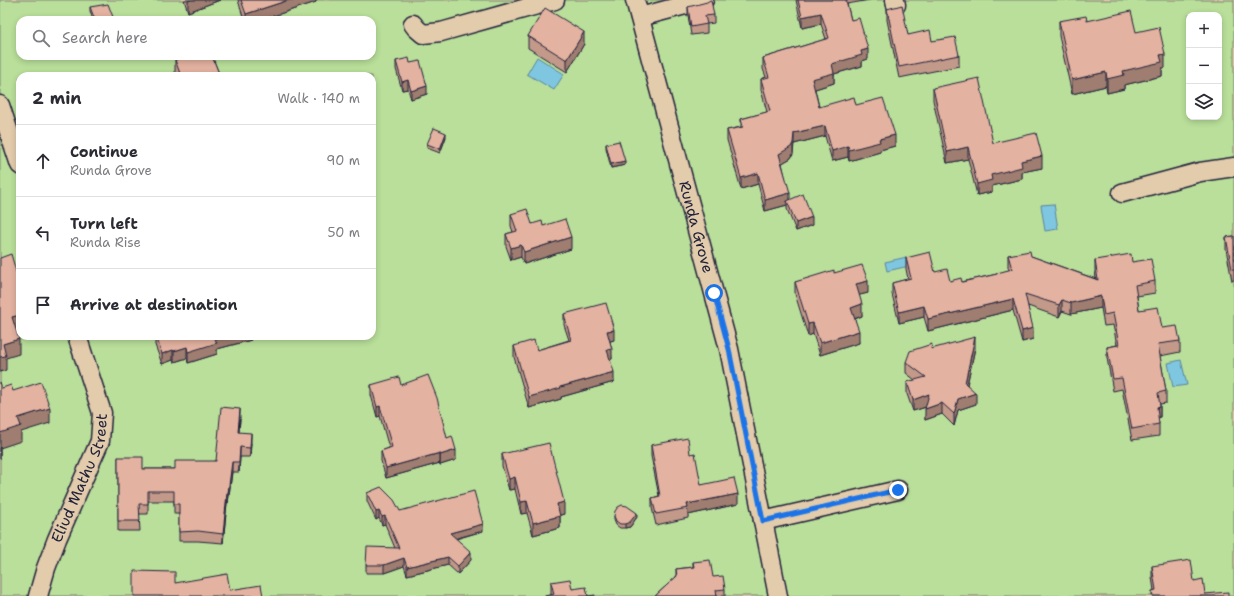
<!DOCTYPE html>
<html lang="en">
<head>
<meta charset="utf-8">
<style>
  body { margin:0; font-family:"Shantell Sans",sans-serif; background:#f7f7f7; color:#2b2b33 }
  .controls { position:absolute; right:12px; top:12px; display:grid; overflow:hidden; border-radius:8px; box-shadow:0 2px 6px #0003 }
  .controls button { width:36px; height:36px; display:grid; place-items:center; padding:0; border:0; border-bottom:1px solid #e1e1e2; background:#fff; color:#2b2b33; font:20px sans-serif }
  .stop { position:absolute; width:12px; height:12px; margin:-9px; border:3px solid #1a73e8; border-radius:50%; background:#fff }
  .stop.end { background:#1a73e8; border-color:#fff; box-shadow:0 1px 4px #0008 }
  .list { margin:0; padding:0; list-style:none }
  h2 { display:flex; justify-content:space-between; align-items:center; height:52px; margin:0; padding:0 16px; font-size:17px }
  h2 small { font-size:13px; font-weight:400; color:#7c7c81 }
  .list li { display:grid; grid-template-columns:26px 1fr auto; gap:12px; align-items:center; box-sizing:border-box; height:72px; padding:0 16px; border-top:1px solid #e1e1e2 }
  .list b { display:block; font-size:15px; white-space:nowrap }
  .list p { margin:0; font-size:13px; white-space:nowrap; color:#7c7c81 }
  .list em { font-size:13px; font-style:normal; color:#7c7c81 }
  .icon { flex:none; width:22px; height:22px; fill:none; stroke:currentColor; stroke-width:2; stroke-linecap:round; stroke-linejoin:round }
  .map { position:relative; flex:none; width:1234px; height:596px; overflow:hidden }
  .search { position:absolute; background:#fff; box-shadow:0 2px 6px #0003; left:16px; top:16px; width:360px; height:44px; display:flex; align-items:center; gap:10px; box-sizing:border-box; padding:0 14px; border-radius:12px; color:#7c7c81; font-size:15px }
  .panel { position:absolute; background:#fff; box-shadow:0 2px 6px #0003; left:16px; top:72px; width:360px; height:268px; border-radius:12px }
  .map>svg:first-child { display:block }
  .green { fill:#b9df9a; stroke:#6e806a; fill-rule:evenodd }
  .water { fill:#7fc7e0; stroke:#5a859e }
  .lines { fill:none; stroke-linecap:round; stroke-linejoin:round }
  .minor-casing { stroke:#22223b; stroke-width:21 }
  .minor { stroke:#e3ccac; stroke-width:18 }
  .wall { fill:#c3998a; stroke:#22223b }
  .shaded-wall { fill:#9f7d70; stroke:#22223b }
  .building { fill:#e3b2a0; stroke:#22223b }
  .route { stroke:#1a73e8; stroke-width:5 }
  .labels { text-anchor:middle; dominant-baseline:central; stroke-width:4; stroke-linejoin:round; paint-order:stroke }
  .street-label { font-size:15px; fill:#22223b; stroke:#e3ccac }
</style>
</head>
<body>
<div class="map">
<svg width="1234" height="596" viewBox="0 0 1234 596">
  <rect width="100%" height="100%" fill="#e3ccac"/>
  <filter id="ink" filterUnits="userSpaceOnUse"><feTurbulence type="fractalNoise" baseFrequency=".025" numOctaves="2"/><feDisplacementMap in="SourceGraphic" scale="8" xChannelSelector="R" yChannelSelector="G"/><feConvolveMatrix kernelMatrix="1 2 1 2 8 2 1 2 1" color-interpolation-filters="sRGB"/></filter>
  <g filter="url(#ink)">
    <path class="green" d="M0,0H1234V596H0ZM1189,15H1219V117H1189ZM20,20H372V56H20ZM20,76H372V336H20Z"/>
    <g class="water">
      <polygon points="537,57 564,74 554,90 527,74"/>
      <polygon points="1054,204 1058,229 1045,231 1041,205"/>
      <polygon points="907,257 909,266 887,271 885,262"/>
      <polygon points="1181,360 1187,385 1173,387 1168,363"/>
    </g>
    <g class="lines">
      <g class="minor-casing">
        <g id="minor">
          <path id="s1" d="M635,0L729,349L778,596"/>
          <polyline points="895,0 896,5"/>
          <polyline points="640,17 704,0"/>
          <polyline points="413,24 416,28 423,34 441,32 555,0"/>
          <polyline points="0,105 20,165"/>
          <polyline points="1122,193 1200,172 1234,167"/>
          <polyline points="763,521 898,490"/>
          <path id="s2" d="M38,596L46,568L57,539L100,441L102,413L77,336"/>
        </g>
      </g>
      <use href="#minor" class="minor"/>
    </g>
    <g class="wall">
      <polygon points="184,0 220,0 188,12"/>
      <polygon points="238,0 316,0 316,2 261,20 244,20"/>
      <polygon points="796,0 870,0 847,4 851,20 868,59 862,61 862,66 834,74 834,83 815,89 819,107 856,105 895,146 880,150 880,152 849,161 848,157 832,161 825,136 794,144 793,154 791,158 782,163 790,199 812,225 796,231 787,209 787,205 765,211 758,184 741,189 727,140 727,130 741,127 741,119 767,112 761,90 761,79 766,77 763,69 763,58 826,39 821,24 802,28"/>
      <polygon points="90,7 113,20 93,20 90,11"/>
      <polygon points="688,7 714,15 714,23 707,24 707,33 691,35 688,15"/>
      <polygon points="887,9 908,35 932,41 959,55 959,66 899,78 887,20"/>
      <polygon points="1059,21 1087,21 1136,32 1165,68 1162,68 1162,76 1124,85 1124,89 1107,93 1106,86 1072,94 1059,36"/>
      <polygon points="528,36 584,44 567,72 528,48"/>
      <polygon points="177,56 212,56 220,76 177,76 175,72 175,60 178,59"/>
      <polygon points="396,61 410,63 427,94 411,99 408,89 402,90 396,69"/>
      <polygon points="933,88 993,143 1042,168 1022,172 1022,179 992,186 992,192 977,195 968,159 947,163 933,100"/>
      <polygon points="446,137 440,153 427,148 427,144"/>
      <polygon points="606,144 625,165 611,168 606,148"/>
      <polygon points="511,214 532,224 543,226 571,249 524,264 521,257 511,260 506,246 506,234 513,232 511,226"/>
      <polygon points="1234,236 1234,280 1232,281 1226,249 1226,237"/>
      <polygon points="1008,255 1031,256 1096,279 1095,271 1095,260 1132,262 1155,281 1155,293 1137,296 1139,310 1162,328 1180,341 1180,352 1160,356 1166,391 1166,403 1160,404 1160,417 1158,418 1159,424 1159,436 1132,440 1122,389 1113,391 1107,358 1107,347 1117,345 1113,325 1104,326 1101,308 1071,314 1062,311 1059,317 1028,306 1033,339 1022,342 1013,310 928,331 924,317 899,323 892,294 892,283 908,279 906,269 906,258 935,272 950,281 962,282 997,274 1009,270 1008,267"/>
      <polygon points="834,273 868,293 859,295 862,316 855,319 859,343 820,355 813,334 808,336 795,294 795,282"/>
      <polygon points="564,314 614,340 610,341 612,359 610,360 614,382 561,397 561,399 529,408 514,357 514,346 537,350 569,340 564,325"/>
      <polygon points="155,336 251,336 251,340 217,349 217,354 188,363 187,358 174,362 173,360 162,364 155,345"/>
      <polygon points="975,348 967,385 976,404 958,410 954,426 942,414 925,420 926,407 913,411 907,394 907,382 915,380 906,373 906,362 932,349"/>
      <polygon points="371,385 401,385 447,438 456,460 440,465 440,463 386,478 381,461 381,451 389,448 380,416 377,417 371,395"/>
      <polygon points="240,419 239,432 251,443 250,457 240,457 239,472 232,472 228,503 227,503 223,543 198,541 179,541 179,514 174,514 174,501 148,501 148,514 139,514 140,531 118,531 118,457 143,469 175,469 216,461"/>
      <polygon points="651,445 690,454 701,485 738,504 688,515 688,518 656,525 652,508 652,498 659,496 651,456"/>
      <polygon points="502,454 564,514 560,515 560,528 533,535 527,513 521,514 515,489 509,490 502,466"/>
      <polygon points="367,493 400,511 483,531 456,539 471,560 458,574 448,565 407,575 404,566 384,573 366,573 366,565 395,548 385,524 382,525 379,518 376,520 367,501"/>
      <polygon points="614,516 637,517 630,527 625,528 620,528 616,525 614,520"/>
      <polygon points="693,562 713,577 725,589 725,596 655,596 676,577 676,569 693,567"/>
      <polygon points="1152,566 1194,581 1205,594 1228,596 1152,596 1152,591 1154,591 1152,577"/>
      <polygon points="551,582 572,589 588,596 551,595"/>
    </g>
    <g class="shaded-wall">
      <polygon points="191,0 220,0 188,12 188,1"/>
      <polygon points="289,0 316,0 316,2 261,20 246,20 246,14"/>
      <polygon points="821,13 821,24 802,28 802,17"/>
      <polygon points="113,17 113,20 106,20"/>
      <polygon points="584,32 584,44 567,72 567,60"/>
      <polygon points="868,49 868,59 862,61 862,66 834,74 834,83 812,90 812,79 832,64 861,51"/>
      <polygon points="1165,54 1165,68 1162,68 1162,76 1124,85 1124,89 1107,93 1107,79 1123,71 1160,55"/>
      <polygon points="1106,72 1106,86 1072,94 1072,80"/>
      <polygon points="408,80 408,89 402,90 402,82"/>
      <polygon points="427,86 427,94 411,99 411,91"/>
      <polygon points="825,126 825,136 794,144 794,133"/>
      <polygon points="446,133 446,137 440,153 440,149"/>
      <polygon points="895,135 895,146 880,150 880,152 849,161 849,150 879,139"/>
      <polygon points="793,143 793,154 791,158 779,165 779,154"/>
      <polygon points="848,146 848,157 832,161 832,151"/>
      <polygon points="968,147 968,159 947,163 947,152"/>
      <polygon points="1042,156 1042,168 1022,172 1022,179 992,186 992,192 977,195 977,184 991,175 1021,161"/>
      <polygon points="625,161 625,165 611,168 611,164"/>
      <polygon points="758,173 758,184 741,189 741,178"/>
      <polygon points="790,193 790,204 787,201 787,205 765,211 765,200"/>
      <polygon points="812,217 812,225 796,231 796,223"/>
      <polygon points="571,237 571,249 524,264 524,252"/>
      <polygon points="521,245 521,257 511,260 511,248"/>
      <polygon points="868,281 868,293 856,296 856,284"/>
      <polygon points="1101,296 1101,308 1071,314 1071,303"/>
      <polygon points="1013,299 1013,310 928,331 928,319"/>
      <polygon points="1062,300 1062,311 1059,317 1059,305"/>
      <polygon points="862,304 862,316 851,320 851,308"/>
      <polygon points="924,306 924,317 899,323 899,312"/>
      <polygon points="20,315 20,330 12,332 12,317"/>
      <polygon points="813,323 813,334 808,336 808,324"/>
      <polygon points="1033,328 1033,339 1022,342 1022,331"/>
      <polygon points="614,330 614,340 607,342 607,331"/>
      <polygon points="859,331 859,343 820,355 820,343"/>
      <polygon points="225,336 251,336 251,340 217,349 217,354 188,363 188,352 215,339"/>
      <polygon points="975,337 975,348 965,394 965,383"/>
      <polygon points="19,339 19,354 6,358 6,370 0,372 0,357 3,344"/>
      <polygon points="187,347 187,358 174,362 174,351"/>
      <polygon points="612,349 612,359 607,360 607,350"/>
      <polygon points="173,350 173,360 162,364 162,354"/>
      <polygon points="614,372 614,382 561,397 561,399 529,408 529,397 560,387"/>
      <polygon points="976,393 976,404 958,410 954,426 954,414 958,399"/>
      <polygon points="929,394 929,406 913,411 913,400"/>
      <polygon points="942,403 942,414 925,420 925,409"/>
      <polygon points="380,406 380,416 377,417 377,407"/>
      <polygon points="1160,406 1160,417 1157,418 1157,407"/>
      <polygon points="50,408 50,423 21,432 21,441 0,448 0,459 0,433 18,418"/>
      <polygon points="240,409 240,419 238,442 238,432"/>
      <polygon points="251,433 251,443 250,457 250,448"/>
      <polygon points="240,447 240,457 239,472 239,462"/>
      <polygon points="456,450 456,460 440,465 440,455"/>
      <polygon points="440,453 440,463 386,478 386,468"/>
      <polygon points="232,462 232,472 228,503 228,493"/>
      <polygon points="515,477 515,489 509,490 509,479"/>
      <polygon points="227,493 227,503 223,543 223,534"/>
      <polygon points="738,494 738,504 688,515 687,504"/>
      <polygon points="527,501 527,513 521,514 521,502"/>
      <polygon points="564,502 564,514 557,516 557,504"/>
      <polygon points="379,511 379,518 376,520 376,512"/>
      <polygon points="637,513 637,517 630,527 625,528 625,524"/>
      <polygon points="385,516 385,524 382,525 382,517"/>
      <polygon points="560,516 560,528 533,535 533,523"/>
      <polygon points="483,524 483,531 450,540 450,533"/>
      <polygon points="471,552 471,560 458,574 458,566"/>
      <polygon points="448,557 448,565 407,575 407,567"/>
      <polygon points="404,558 404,566 384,573 384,565"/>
    </g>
    <g class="building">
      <polygon points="241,0 289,0 246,14"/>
      <polygon points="710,0 711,0 714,15 705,16 707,24 691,27 688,7 707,2"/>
      <polygon points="798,0 846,0 851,20 859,18 868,49 861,51 862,55 832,64 834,73 812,79 819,107 854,97 856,105 883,98 895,135 879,139 880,142 849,150 848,146 832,151 825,126 794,133 793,143 791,147 779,154 790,193 765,200 758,173 741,178 727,130 743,127 741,119 770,111 761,79 769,77 763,58 829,38 821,13 802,17"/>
      <polygon points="108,4 113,17 106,20 95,20 90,7"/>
      <polygon points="902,5 908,35 930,30 932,41 955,37 959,55 899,67 887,9"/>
      <polygon points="545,8 584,32 567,60 528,36"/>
      <polygon points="1131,11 1136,32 1159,27 1165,54 1160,55 1162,62 1123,71 1124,75 1107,79 1106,72 1072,80 1059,21 1086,16 1087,21"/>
      <polygon points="182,56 212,56 220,76 181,76 175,60 182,57"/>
      <polygon points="409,58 410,63 420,61 427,86 411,91 408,80 402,82 396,61"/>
      <polygon points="979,78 993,143 1036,133 1042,156 1021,161 1022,167 991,175 992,180 977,184 968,147 947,152 933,88"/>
      <polygon points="434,128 446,133 440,149 427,144"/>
      <polygon points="619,141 625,161 611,164 606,144"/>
      <polygon points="803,194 812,217 796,223 787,201"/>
      <polygon points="527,209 532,224 542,221 543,226 565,219 571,237 524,252 521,245 511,248 506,234 517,231 511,214"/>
      <polygon points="1234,236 1234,269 1232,269 1226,237"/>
      <polygon points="1030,251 1031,256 1098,280 1095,260 1131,254 1132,262 1151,259 1155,281 1135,285 1139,310 1158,307 1162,328 1177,326 1180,341 1158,344 1166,391 1158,393 1160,406 1157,407 1159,424 1132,429 1122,378 1113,379 1107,347 1119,345 1113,313 1104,315 1101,296 1071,303 1062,300 1059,305 1025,294 1033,328 1022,331 1013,299 928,319 924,306 899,312 892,283 911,278 906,258 930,252 935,272 947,269 950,281 961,278 962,282 997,274 997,273 1012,269 1008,255"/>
      <polygon points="11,254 20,285 20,315 12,317 19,339 3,344 6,356 0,357 0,258"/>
      <polygon points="862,265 868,281 856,284 862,304 851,308 859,331 820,343 813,323 808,324 795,282 834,270 834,273"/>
      <polygon points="606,303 614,330 607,331 612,349 607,350 614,372 560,387 561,388 529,397 514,346 534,340 537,350 571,340 564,314"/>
      <polygon points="156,336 225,336 215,339 217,343 188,352 187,347 174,351 173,350 162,354"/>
      <polygon points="975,337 965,383 976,393 958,399 954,414 942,403 925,409 929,394 913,400 907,382 926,377 906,362 910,351 932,344 931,349"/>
      <polygon points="428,375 437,398 447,438 452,436 456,450 440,455 440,453 386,468 381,451 392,447 380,406 377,407 371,385 399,377 401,385"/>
      <polygon points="0,382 2,388 11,385 13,391 41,382 50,408 18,418 21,426 0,433"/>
      <polygon points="221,407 240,409 238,432 251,433 250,448 240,447 239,462 232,462 228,493 227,493 223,534 198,531 179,532 179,504 174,504 174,491 148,491 148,504 139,504 140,521 118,521 118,457 143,457 143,469 175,469 175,461 216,461"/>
      <polygon points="688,438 690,454 695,453 701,485 734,478 738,494 687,504 688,508 656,514 652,498 660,496 651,445"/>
      <polygon points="549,443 564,502 557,504 560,516 533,523 527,501 521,502 515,477 509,479 502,454"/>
      <polygon points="381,487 394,500 400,511 474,491 483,524 450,533 471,552 458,566 448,557 407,567 404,558 384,565 366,565 367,547 399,548 385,516 382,517 379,511 376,512 367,493"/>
      <polygon points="622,505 627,506 637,513 630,522 625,524 620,524 616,521 614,516 615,511 618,507"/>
      <polygon points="710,560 713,577 723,576 725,589 716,590 717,596 655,596 677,576 676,569 694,567 693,562"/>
      <polygon points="1191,560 1194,581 1203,579 1205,594 1228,592 1228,596 1153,596 1152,591 1156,590 1152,566"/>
      <polygon points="134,571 175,572 175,583 227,574 230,590 261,585 263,596 134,596"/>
      <polygon points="570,579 572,589 586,587 588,596 595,595 595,596 545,596 554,594 551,582"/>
    </g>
  </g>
  <g class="lines" filter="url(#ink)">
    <polyline class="route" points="714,293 729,349 763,521 898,490"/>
  </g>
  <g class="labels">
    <g class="street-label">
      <text stroke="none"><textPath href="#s1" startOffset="235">Runda Grove</textPath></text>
      <text stroke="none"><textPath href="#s2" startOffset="126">Eliud Mathu Street</textPath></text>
    </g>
  </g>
</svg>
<div class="controls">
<button>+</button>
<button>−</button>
<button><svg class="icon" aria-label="layers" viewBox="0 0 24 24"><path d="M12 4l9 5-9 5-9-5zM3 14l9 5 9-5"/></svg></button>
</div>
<div class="stop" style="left:714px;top:293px"></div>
<div class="stop end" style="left:898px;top:490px"></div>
<div class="search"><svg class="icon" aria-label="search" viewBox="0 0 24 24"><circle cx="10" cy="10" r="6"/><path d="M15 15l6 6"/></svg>Search here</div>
<section class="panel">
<h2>2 min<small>Walk · 140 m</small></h2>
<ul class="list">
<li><svg class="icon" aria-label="ahead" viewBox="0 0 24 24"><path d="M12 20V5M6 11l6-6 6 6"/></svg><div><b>Continue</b><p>Runda Grove</p></div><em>90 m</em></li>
<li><svg class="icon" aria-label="left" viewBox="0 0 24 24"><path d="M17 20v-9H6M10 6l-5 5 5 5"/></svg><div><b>Turn left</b><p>Runda Rise</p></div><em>50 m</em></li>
<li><svg class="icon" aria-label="arrive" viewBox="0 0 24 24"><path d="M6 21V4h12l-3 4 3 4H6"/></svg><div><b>Arrive at destination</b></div></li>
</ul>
</section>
</div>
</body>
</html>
